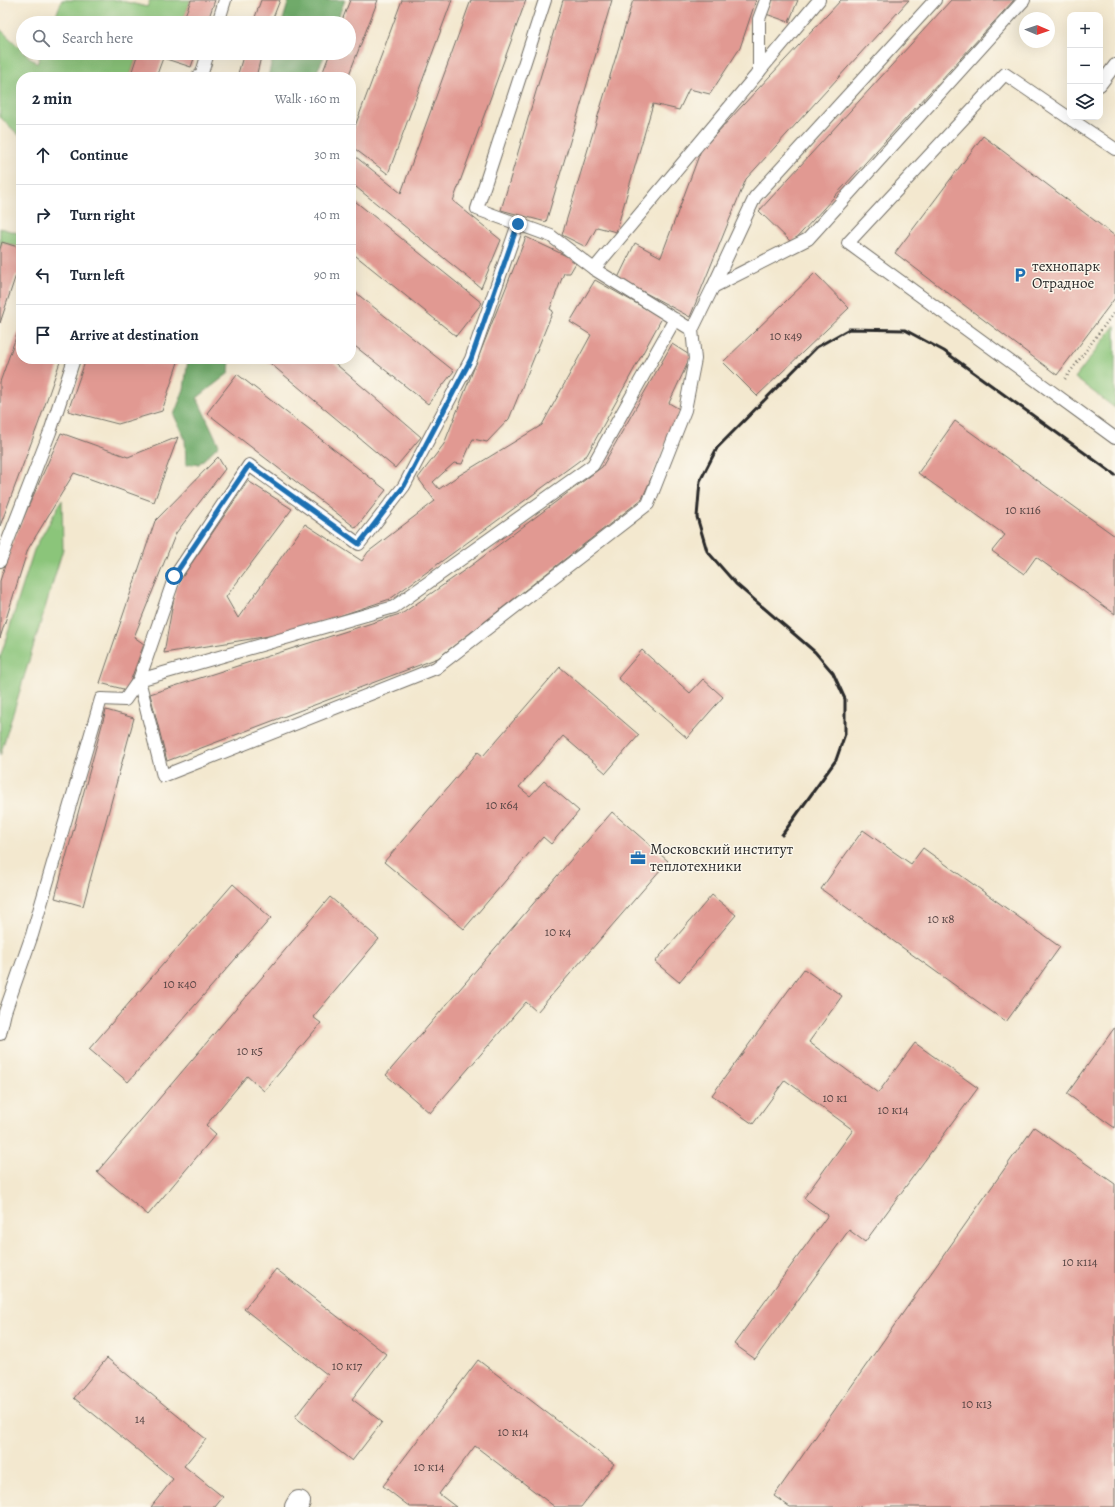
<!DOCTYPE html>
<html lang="en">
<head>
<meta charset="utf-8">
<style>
  body { margin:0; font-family:Alegreya,serif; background:#f6f6f7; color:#1f2937 }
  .controls { position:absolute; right:12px; top:12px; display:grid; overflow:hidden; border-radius:8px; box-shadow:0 4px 16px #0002 }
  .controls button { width:36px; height:36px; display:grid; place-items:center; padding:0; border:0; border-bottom:1px solid #e0e1e3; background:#fff; color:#1f2937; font:20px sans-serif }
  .compass { position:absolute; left:1019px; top:12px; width:36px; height:36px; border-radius:50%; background:#fff; box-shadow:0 4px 16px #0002; rotate:92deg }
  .stop { position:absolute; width:12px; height:12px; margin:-9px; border:3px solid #1f6fb2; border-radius:50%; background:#fff }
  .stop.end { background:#1f6fb2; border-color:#fff; box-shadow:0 1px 4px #0008 }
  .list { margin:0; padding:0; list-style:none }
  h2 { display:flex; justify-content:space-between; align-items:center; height:52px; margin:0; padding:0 16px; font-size:17px }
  h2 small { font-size:13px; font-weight:400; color:#747a83 }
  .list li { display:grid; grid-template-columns:26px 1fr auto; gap:12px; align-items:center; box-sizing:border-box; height:60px; padding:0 16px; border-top:1px solid #e0e1e3 }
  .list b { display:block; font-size:15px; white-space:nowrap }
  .list em { font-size:13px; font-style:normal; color:#747a83 }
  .icon { flex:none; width:22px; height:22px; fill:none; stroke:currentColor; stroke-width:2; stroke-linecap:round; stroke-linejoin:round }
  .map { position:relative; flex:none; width:1115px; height:1507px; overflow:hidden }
  .search { position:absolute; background:#fff; box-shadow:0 4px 16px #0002; left:16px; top:16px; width:340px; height:44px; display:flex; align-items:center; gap:10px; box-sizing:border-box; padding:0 14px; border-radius:22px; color:#747a83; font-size:15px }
  .panel { position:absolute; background:#fff; box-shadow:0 4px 16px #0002; left:16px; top:72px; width:340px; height:292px; border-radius:16px }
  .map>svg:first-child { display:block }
  .green { fill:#8bc57a; stroke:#5b7852 }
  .forest { fill:#70aa6a; stroke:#4e6a4a }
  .building { fill:#e19992 }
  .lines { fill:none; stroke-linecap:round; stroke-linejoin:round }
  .lane-casing { stroke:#716d64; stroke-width:14 }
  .street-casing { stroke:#716d64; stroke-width:24 }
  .path { stroke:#716d64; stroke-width:2.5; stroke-dasharray:1 3; stroke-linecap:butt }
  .lane { stroke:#fff; stroke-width:12 }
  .street { stroke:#fff; stroke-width:22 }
  .rail { stroke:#2b2b2b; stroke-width:3 }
  .route { stroke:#1f6fb2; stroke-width:5 }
  .labels { text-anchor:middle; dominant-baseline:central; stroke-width:3; stroke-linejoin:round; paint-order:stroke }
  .number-label { font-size:13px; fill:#584645 }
  .poi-label { font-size:15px; fill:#2b2b2b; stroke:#fbf7ec; text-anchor:start }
</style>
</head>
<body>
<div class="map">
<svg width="1115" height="1507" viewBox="0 0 1115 1507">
  <rect width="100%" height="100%" fill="#fbf7ec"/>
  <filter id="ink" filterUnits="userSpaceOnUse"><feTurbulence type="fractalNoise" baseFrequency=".025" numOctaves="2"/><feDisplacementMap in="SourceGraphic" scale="8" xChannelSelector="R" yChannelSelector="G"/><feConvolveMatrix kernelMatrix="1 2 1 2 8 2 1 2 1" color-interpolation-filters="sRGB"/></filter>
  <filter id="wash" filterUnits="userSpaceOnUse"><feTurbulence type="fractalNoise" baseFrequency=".012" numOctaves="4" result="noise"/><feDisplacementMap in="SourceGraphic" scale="16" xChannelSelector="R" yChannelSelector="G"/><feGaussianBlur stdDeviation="0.9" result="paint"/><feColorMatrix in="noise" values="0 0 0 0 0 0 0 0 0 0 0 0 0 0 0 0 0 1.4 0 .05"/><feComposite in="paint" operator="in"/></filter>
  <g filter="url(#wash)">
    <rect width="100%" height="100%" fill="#f3e8cf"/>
    <g class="green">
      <polygon points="62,0 118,0 147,7 150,0 191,0 182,23 53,23"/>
      <polygon points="0,29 23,51 23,53 25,53 37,64 41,53 138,53 130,77 21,77 21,137 0,117"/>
      <polygon points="0,228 21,234 21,248 3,242 0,249"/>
      <polygon points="1115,325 1115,408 1075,378"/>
      <polygon points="62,500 63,549 0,756 0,658 34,550"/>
    </g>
    <g class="forest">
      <polygon points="289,0 345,0 336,23 282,23"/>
      <polygon points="274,53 326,53 314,77 268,77"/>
      <polygon points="188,359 229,359 230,361 229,373 197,398 219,445 199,464 186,465 185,439 174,415 184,389"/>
    </g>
    <g id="blocks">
      <g class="building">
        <polygon points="191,0 215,0 207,23 182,23"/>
        <polygon points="261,0 280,0 271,23 253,23"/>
        <polygon points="350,0 378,0 348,77 321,77 330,53 349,53 349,23 341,23"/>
        <polygon points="402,0 452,0 388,174 351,146 351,137"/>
        <polygon points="471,0 526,0 453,201 501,240 481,288 351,183 351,153 401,193"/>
        <polygon points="563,0 612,0 546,222 501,210"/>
        <polygon points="633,0 756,0 740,48 710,94 689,89 679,110 653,104 616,232 597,227 586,247 562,235"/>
        <polygon points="772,0 798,0 789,22 766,14"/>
        <polygon points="841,0 909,0 746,179 690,317 618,278 635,243 661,257 701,150"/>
        <polygon points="951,0 1014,0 792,243 759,211"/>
        <polygon points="138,53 196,53 191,67 163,58 156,77 130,77"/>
        <polygon points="244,53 262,53 256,77 237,77"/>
        <polygon points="983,136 1115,236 1115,298 1057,375 895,253"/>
        <polygon points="351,198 482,303 456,336 351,252"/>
        <polygon points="526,237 577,261 570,273 564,273 550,309 553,311 509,419 487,442 473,439 462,464 454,463 433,482 439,489 458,476 542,425 591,335 570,322 595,280 662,318 587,455 390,599 288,633 164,653 176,586 248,481 292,509 226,597 238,618 305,524 362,561 368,552 435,501 418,478 444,444"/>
        <polygon points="2,242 21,248 21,276 16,275 0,323 0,249"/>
        <polygon points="815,273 849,308 757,396 723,362"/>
        <polygon points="351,289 454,371 428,404 351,343"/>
        <polygon points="21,323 21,359 61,359 39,422 0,526 0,382"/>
        <polygon points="672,344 691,356 669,403 681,410 642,499 438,658 167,761 150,694 403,613 472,565 602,467"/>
        <polygon points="86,359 179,359 162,411 118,424 68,411"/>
        <polygon points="265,359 330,359 421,437 395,468"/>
        <polygon points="237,374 386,490 356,528 207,413"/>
        <polygon points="955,421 1115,536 1115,614 1036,557 1024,574 992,551 1005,535 918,473"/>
        <polygon points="61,433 128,457 178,437 154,502 74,473 28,549 0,638 0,581 11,546"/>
        <polygon points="218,457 225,469 176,533 134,637 144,644 127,690 100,683 155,521"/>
        <polygon points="642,650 690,693 703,679 723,697 687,738 618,678"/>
        <polygon points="560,667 639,735 606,773 563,736 519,787 530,796 544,781 579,811 551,844 543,837 464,929 384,862 478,752 483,756"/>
        <polygon points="106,710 134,718 83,906 55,898"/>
        <polygon points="612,812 668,861 537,1012 526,1002 430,1113 386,1075"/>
        <polygon points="863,830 911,864 923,848 1060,947 1006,1022 821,889"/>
        <polygon points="233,884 271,918 128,1082 89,1049"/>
        <polygon points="712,895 736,915 679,982 655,962"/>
        <polygon points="330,897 379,939 313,1017 321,1023 264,1091 247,1076 206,1125 216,1134 148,1215 97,1172"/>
        <polygon points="804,969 842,996 809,1042 878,1093 915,1043 978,1088 865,1242 849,1230 755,1359 734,1344 828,1215 804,1198 853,1130 785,1080 753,1124 712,1095"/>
        <polygon points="1115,1027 1115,1128 1067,1094"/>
        <polygon points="1034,1127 1115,1184 1115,1507 790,1507 774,1496"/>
        <polygon points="276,1269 386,1354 352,1399 382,1422 352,1461 295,1417 328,1375 244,1309"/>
        <polygon points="107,1358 206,1439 184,1466 223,1497 215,1507 151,1507 173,1479 74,1398"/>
        <polygon points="478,1360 614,1464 581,1507 555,1507 475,1446 439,1494 456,1507 410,1507 383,1486"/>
      </g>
    </g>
  </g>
  <g filter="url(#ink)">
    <use href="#blocks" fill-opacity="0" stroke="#716d64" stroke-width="1"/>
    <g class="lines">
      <g class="lane-casing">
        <g id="lane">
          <polyline points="545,0 477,209 551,236 594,269"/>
          <polyline points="935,0 755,197 713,287 808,239 1024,0"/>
          <polyline points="218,23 225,0"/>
          <polyline points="759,72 759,19 766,0"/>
          <polyline points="197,77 201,76 208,53"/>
          <polyline points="1100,85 1115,65"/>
          <polyline points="1074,117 1072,120 1115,149"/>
          <polyline points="1072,120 1005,74 848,243 1115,438"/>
          <polyline points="675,319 593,465 394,607 139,680 163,776 436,668 648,504 685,410 695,359 692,330 594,269 819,0"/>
          <polyline points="692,330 713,287"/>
          <polyline points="0,561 50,432 74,359"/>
          <polyline points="0,1034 5,1012 32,935 101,699 125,700 139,680 175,576 249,465 359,544 404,486 471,359 518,224"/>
        </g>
      </g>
      <g class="street-casing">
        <polyline id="street" points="296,1507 299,1502"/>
      </g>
      <polyline class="path" points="1065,379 1115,311"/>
      <use href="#lane" class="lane"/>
      <use href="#street" class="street"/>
      <polyline class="rail" points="782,835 836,760 845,734 845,699 833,673 815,652 736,584 707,551 697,517 700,481 717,448 817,347 849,329 905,330 944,351 1115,475"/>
    </g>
  </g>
  <g class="lines" filter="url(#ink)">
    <polyline class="route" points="174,576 249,465 359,544 404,486 471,359 518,224"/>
  </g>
  <defs>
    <g id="parking-bare" transform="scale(1.2)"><path d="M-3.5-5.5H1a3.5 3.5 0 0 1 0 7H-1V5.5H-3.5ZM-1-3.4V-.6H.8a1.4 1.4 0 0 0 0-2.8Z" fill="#1f6fb2" stroke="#fbf7ec" stroke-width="2.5" paint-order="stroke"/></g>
    <g id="office-bare" transform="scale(1.2)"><path d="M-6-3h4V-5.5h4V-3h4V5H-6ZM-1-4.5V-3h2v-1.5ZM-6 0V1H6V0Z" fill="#1f6fb2" stroke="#fbf7ec" stroke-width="2.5" paint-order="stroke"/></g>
  </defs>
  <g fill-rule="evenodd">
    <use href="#parking-bare" x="1020" y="275"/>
    <use href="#office-bare" x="638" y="858"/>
  </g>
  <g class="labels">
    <g class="number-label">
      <text x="786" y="335">10 к49</text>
      <text x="1023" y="509">10 к116</text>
      <text x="502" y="804">10 к64</text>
      <text x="941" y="918">10 к8</text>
      <text x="558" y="931">10 к4</text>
      <text x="180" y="983">10 к40</text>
      <text x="250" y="1050">10 к5</text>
      <text x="835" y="1097">10 к1</text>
      <text x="893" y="1109">10 к14</text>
      <text x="1080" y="1261">10 к114</text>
      <text x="347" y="1365">10 к17</text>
      <text x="977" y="1403">10 к13</text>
      <text x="140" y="1418">14</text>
      <text x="513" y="1431">10 к14</text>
      <text x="429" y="1466">10 к14</text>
    </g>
    <g class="poi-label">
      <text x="1032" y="266">технопарк<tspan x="1032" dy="17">Отрадное</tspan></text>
      <text x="650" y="849">Московский институт<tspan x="650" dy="17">теплотехники</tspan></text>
    </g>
  </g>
</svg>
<div class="controls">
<button>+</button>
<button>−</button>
<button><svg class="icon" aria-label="layers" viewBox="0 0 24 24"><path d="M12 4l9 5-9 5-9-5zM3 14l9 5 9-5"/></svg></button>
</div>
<svg class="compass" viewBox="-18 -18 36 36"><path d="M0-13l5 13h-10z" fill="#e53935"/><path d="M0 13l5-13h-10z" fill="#747a83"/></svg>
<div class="stop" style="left:174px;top:576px"></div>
<div class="stop end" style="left:518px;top:224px"></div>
<div class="search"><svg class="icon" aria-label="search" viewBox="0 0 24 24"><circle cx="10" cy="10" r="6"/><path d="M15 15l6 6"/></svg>Search here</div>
<section class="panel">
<h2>2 min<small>Walk · 160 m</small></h2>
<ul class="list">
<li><svg class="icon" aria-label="ahead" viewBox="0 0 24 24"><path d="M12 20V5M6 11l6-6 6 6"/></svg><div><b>Continue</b></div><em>30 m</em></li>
<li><svg class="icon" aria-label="right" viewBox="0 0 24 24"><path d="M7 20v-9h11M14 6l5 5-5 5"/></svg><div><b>Turn right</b></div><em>40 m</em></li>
<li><svg class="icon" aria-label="left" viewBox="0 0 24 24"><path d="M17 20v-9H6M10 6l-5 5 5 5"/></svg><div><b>Turn left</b></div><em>90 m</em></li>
<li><svg class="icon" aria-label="arrive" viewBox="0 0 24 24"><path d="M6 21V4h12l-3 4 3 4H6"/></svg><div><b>Arrive at destination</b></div></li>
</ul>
</section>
</div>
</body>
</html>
